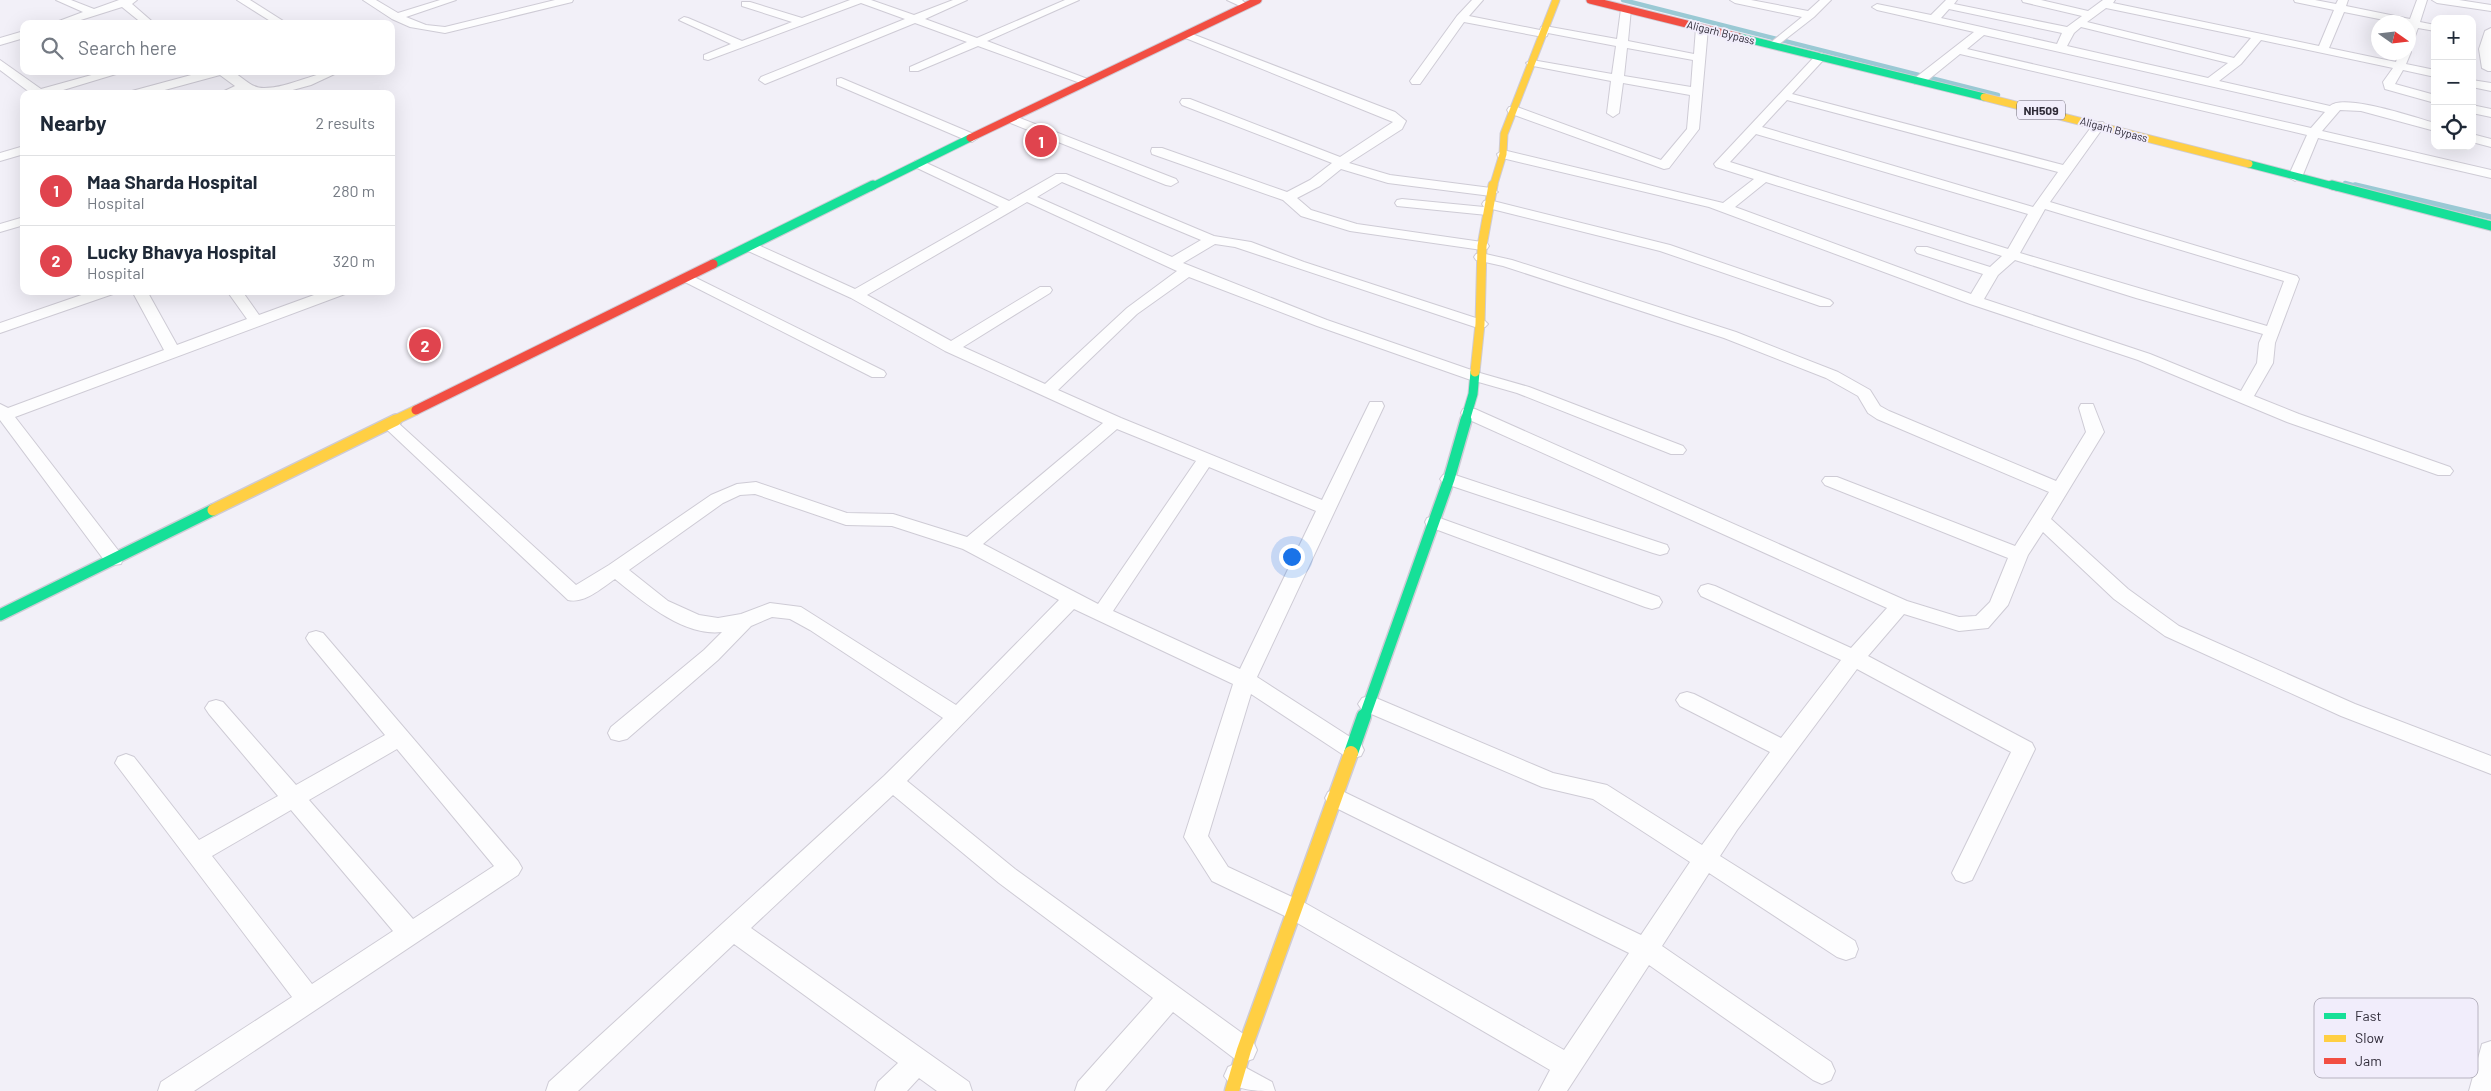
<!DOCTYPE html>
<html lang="en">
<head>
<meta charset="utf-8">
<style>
  body { margin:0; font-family:Barlow,sans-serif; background:#f6f6f7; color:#1f2937 }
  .controls { position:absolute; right:15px; top:15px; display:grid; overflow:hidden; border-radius:10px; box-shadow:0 5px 20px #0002 }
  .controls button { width:45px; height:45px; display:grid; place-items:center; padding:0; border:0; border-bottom:1px solid #e0e1e3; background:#fff; color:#1f2937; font:25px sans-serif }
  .compass { position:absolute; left:2371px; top:15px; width:45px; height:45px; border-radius:50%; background:#fff; box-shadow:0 5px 20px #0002; rotate:104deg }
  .you { position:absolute; left:1291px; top:556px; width:18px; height:18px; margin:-12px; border:4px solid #fff; border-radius:50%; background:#1a73e8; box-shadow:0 0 0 8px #1a73e833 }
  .badge { display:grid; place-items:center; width:32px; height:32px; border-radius:50%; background:#d93025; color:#fff; font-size:16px; font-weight:700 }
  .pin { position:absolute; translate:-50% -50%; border:2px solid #fff; box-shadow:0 1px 5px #0006 }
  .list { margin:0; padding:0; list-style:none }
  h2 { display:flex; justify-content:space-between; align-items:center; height:65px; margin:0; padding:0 20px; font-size:21px }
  h2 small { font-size:16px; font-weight:400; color:#747a83 }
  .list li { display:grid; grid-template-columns:32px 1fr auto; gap:15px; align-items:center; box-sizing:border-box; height:70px; padding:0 20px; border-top:1px solid #e0e1e3 }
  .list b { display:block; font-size:19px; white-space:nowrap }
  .list p { margin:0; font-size:16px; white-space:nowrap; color:#747a83 }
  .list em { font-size:16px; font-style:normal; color:#747a83 }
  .icon { flex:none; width:28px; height:28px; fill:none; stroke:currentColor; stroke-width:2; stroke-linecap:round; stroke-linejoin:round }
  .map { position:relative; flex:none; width:2491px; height:1091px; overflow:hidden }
  .search { position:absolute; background:#fff; box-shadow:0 5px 20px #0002; left:20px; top:20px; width:375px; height:55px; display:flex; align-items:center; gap:12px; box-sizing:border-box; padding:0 18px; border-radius:10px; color:#747a83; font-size:19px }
  .panel { position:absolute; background:#fff; box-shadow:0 5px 20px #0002; left:20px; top:90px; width:375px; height:205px; border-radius:10px }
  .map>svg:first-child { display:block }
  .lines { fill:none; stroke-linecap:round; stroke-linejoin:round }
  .stream-far1 { stroke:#9ac9d4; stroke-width:4.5 }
  .stream { stroke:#9ac9d4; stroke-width:5.5 }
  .street-casing { stroke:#cecbd5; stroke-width:2 }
  .fast-far3-casing { stroke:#cecbd5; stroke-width:9 }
  .fast-far2-casing { stroke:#cecbd5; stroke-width:11 }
  .fast-far1-casing { stroke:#cecbd5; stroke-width:14 }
  .fast-casing { stroke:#cecbd5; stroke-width:17 }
  .slow-far3-casing { stroke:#cecbd5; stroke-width:9 }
  .slow-far2-casing { stroke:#cecbd5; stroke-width:11 }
  .slow-far1-casing { stroke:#cecbd5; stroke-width:14 }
  .slow-casing { stroke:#cecbd5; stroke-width:17 }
  .jam-far1-casing { stroke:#cecbd5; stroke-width:9 }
  .jam-casing { stroke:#cecbd5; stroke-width:11 }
  .street { fill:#fdfdfe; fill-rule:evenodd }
  .fast-far3 { stroke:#16e098; stroke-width:7 }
  .fast-far2 { stroke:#16e098; stroke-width:9 }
  .fast-far1 { stroke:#16e098; stroke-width:11 }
  .fast { stroke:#16e098; stroke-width:14 }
  .slow-far3 { stroke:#ffcf43; stroke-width:7 }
  .slow-far2 { stroke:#ffcf43; stroke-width:9 }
  .slow-far1 { stroke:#ffcf43; stroke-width:11 }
  .slow { stroke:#ffcf43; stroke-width:14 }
  .jam-far1 { stroke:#f24e42; stroke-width:7 }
  .jam { stroke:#f24e42; stroke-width:9 }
  .labels { text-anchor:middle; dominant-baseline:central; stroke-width:4; stroke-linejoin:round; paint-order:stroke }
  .far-street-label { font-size:11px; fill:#2f2b38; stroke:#f1edfb }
  .shield { fill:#f1edfb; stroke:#696572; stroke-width:1 }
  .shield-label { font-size:12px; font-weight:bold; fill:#2f2b38 }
  .key { fill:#f1edfb; stroke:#b7b3c0; stroke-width:1 }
  .key-label { font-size:14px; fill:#2f2b38 }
</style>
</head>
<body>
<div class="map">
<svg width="2491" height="1091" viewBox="0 0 2491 1091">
  <rect width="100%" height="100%" fill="#f2f0f8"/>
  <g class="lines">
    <g class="stream-far1">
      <polyline points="1623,0 1998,95"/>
      <polyline points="2345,183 2360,187"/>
    </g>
    <polyline class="stream" points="2355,185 2491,217"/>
    <g class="street-casing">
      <g id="street">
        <polygon points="56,0 71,0 94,9 119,0 137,0 132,4 155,24 143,24 122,7 68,24 51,24 83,12"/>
        <polygon points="237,0 250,0 288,24 275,24"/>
        <polygon points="363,0 376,0 398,13 440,0 456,0 406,17 426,25 445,27 555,0 573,0 572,2 445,33 410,27 392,19"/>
        <polygon points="850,0 871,0 914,15 953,0 967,0 925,19 977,38 1065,0 1079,0 987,41 1093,81 1087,85 1083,84 978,46 918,71 910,71 910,67 967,42 915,23 765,84 759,80 761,77 905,19 861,3 708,60 704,59 704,55 731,44 679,20 684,17 688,18 742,41 792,22 742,6 742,2 750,2 802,18"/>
        <polygon points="1227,0 1242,0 1245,3 1240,6"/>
        <path d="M1472,0H1483L1469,16L1540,30L1541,27L1545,26L1617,39L1621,9L1626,6L1631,9L1628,41L1694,54L1696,28L1702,25L1706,26L1708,28L1699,129L1669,168L1664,169L1509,113L1507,110L1509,107H1517L1661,160L1687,129L1690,95L1623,83L1619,113L1613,117L1607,113L1611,81L1528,65L1526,63L1532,60L1612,74L1616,46L1548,33L1547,36L1543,37L1464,22L1420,84H1412L1410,81L1457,16ZM1627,48L1693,60L1691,87L1624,76Z"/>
        <polygon points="1730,0 1751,0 1808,11 1820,0 1831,0 1814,17 1774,48 1770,47 1770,43 1802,17 1735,3"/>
        <path d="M1946,0H1957L1954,4L2067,27L2082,16L2023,2L2022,0H2041L2088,11L2103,0H2115L2113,3L2319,46L2334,10L2295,2L2294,0H2315L2336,4L2338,0H2348L2346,6L2410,19L2417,0H2427L2420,22L2435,25V31L2418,28L2412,44L2408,45V22H2394L2344,12L2329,48L2396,62L2399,52H2408L2409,50L2411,52L2406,64L2435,70V77L2403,70L2395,84L2435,95V103L2385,89L2383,82L2393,68L2261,40L2241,64L2219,81L2330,106C2344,93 2416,118 2435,123V131L2361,111L2340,110L2322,131L2491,170V178L2318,138L2302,177L2295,181L2288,177L2307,135L1960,54L1923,84H1915V78L1974,32L1877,10L1872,7L1877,4L1931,15ZM2106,8L2251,38L2234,58L2087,22ZM1949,9L2062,33L2057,44L1941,18ZM2081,27L2228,63L2208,78L2067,46L2074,33ZM1984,35L2325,112L2311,128L1967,49Z"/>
        <polygon points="2432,0 2459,0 2491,5 2491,11 2437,3"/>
        <polygon points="2491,28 2491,71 2488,71 2482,68 2479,49 2485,31"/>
        <polygon points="24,31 24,38 0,45 0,38"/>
        <polygon points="1187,32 1395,112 1406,121 1402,129 1349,163 1390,175 1491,188 1498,192 1491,196 1388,183 1341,169 1320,186 1297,198 1311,210 1357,224 1482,242 1487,243 1489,246 1487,249 1482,250 1350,231 1301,216 1283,200 1152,154 1151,151 1152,148 1162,148 1287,192 1310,180 1332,163 1182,105 1180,102 1182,99 1190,99 1340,157 1393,122 1183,37 1183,33"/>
        <path d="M1821,53L1827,56L1792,94L2063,165L2095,122H2103L2105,125L2050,202L2297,276L2299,279L2275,343L2273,363L2254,396L2299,414L2450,467L2453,471L2450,475H2438L2287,422L2138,360L1970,304L1709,207L1498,157L1497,154L1503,150L1723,203L1754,179L1716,167L1714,164L1817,54ZM1787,100L2058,172L2033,207L1762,127ZM1756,134L2028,214L2008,249L1730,162ZM1766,182L2002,256L1990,267L1927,247H1917L1915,250L1917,253L1983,274L1971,294L1735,207ZM2045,209L2284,281L2267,326L2020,253ZM2015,260L2136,298L2263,334L2259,343L2257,363L2241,391L2150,354L1984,299L1998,275Z"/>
        <polygon points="0,60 41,89 106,71 126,71 50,94 32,94 0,70"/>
        <path d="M206,71C213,71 223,69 230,71C242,75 249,88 264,88C291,88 314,71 341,71L311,85L278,94H253L245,91L237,94H218L235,86L220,75L150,94H130L132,91Z"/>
        <polygon points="841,78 976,135 978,138 972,142 968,141 837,85 837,79"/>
        <polygon points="2472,80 2491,83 2491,91 2472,87"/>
        <polygon points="2472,105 2491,109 2491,117 2472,113"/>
        <polygon points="1012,115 1176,179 1178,182 1171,186 1166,185 1008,122 1006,119"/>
        <polygon points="2472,134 2491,139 2491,147 2472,142"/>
        <polygon points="24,146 24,154 0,161 0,153"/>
        <path d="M920,160L1009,201L1056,174H1066L1214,236L1251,242L1304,262L1485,321L1488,324L1485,327H1475L1235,247L1215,244L1183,263L1327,320L1480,373L1529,387L1683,446L1686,450L1683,454H1671L1517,393L1468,379L1317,326L1189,277L1137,314L1058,390L1121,418L1322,500L1368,406L1370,402H1382L1384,406L1257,677L1361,744L1364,750L1361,756L1353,758L1345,756L1251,694L1208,836L1228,867L1305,903L1564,1050L1629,953L1328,804L1325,798L1328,792L1336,789L1344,792L1641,935L1690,862L1593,799L1542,787L1362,710L1358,704L1362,698L1369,696L1376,698L1553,773L1607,785L1702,845L1770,752L1680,706L1676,700L1680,694L1687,692L1694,694L1781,738L1841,660L1701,596L1698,591L1701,586L1708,584L1715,586L1851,648L1887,608L1463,417L1461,413L1463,409H1475L1907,601L1959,617L1976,616L1990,602L2008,558L1825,485L1822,481L1825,477H1837L2015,546L2049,492L1877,419L1868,413L1858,396L1826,378L1724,338L1503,266L1476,260L1474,257L1476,254L1481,253L1512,260L1736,332L1838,372L1870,390L1880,406L1889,411L2056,481L2086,432L2079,408L2081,404H2093L2104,432L2051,519L2128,589L2179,626L2355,704L2491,756V774L2341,716L2165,636L2114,599L2043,532L2028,555L2008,605L1988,628L1959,631L1904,614L1868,656L2032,743L2035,749L1972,880L1964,883L1956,880L1952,873L2011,752L1857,669L1737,830L1720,856L1855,941L1858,949L1855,957L1846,960L1837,957L1709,873L1662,946L1831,1062L1835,1071L1831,1080L1822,1084L1813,1080L1649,965L1567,1091H1539L1550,1070L1287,917L1212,881L1184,837L1233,684L1074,609L907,781L1015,869L1253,1041L1257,1050L1253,1059L1244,1062L1235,1059L1173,1012L1105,1091H1075L1078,1082L1153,998L999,883L893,795L751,928L969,1082L972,1091H937L919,1078L907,1091H875L878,1082L898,1063L734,944L578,1091H546L549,1082L884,776L943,718L810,630L790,619L772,617L751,626L718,660L627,739L619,741L611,739L608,733L611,727L704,650L722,632C684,637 642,601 615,579C602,588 584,604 568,600L382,425L384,421H396L576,585L609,565L711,495L737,484L756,482L847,513L893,514L967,537L1103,423L945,351L851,298L746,250L744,247L751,243L756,244L855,289L999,207L915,167L913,164L915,161ZM1062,182L1201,240L1172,257L1037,197ZM1027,202L1177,271L1127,308L1045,384L963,347L1050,293L1052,290L1050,287H1040L951,341L867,295ZM1117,429L1196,461L1098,604L983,544ZM1209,467L1316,511L1240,669L1113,611ZM755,494L846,525L892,526L963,549L1059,600L956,705L801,607L770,603L741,614L718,618L699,615L668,601L629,570L723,503L740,495Z"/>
        <polygon points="1402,199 1484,207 1482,204 1484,201 1489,200 1670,245 1830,300 1833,303 1830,306 1820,306 1660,251 1492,209 1492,214 1487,215 1397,206 1395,203 1397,200"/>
        <polygon points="24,217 24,225 0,232 0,224"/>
        <polygon points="688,274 884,371 886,374 884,377 872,377 683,281 681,278 683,275"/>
        <polygon points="93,291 115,291 113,294 0,333 0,323"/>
        <polygon points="132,291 147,291 177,345 247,319 227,291 242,291 259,315 325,291 347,291 345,294 15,417 121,554 123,559 121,564 114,565 107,564 0,420 0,404 8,408 164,350"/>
        <polygon points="1449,473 1667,545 1669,549 1667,553 1660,555 1653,553 1443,483 1440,479 1443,475"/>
        <polygon points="1434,516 1659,597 1662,602 1659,607 1652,609 1645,607 1427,526 1425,522 1427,518"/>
        <path d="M316,631L323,633L518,861L522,868L518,875L194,1091H158L161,1082L292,997L115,763L118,757L126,754L134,757L199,840L278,796L209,714L205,708L209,702L216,700L223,702L296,785L385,735L309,643L306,638L309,633ZM397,749L494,866L413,919L309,800ZM291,810L393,931L312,984L212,856Z"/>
        <polygon points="2491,1041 2491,1091 2469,1091 2482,1044"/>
        <path d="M1237,1063L1272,1082L1275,1091C1256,1091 1233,1091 1224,1076L1228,1067Z"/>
      </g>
    </g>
    <g class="fast-far3-casing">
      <g id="fast-far3">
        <polyline points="1739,37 1984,97"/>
        <polyline points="2249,164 2337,187"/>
        <polyline points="871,187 970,138"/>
      </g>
    </g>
    <g class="fast-far2-casing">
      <g id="fast-far2">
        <polyline points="2332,185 2491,226"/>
        <polyline points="713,264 873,185"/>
        <polyline points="1465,421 1473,394 1475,372"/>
      </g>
    </g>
    <g class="fast-far1-casing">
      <g id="fast-far1">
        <polyline points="0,615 213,510"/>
        <polyline points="1364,718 1449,479 1466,420"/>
      </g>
    </g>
    <g class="fast-casing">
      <polyline id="fast" points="1351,753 1364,716"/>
    </g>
    <g class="slow-far3-casing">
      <g id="slow-far3">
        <polyline points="1984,97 2249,164"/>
        <polyline points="1493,187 1503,154 1504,134 1556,0"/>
      </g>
    </g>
    <g class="slow-far2-casing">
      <g id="slow-far2">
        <polyline points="1475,372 1480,324 1482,246 1493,185"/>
        <polyline points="393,421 416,410"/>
      </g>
    </g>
    <g class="slow-far1-casing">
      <polyline id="slow-far1" points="213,510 396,420"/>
    </g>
    <g class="slow-casing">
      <polyline id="slow" points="1232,1091 1244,1050 1351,753"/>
    </g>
    <g class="jam-far1-casing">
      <g id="jam-far1">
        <polyline points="1590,0 1739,37"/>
        <polyline points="970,138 1258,0"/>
      </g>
    </g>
    <g class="jam-casing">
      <polyline id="jam" points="416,410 713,264"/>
    </g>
    <use href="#street" class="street"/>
    <use href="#fast-far3" class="fast-far3"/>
    <use href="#fast-far2" class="fast-far2"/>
    <use href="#fast-far1" class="fast-far1"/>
    <use href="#fast" class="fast"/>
    <use href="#slow-far3" class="slow-far3"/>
    <use href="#slow-far2" class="slow-far2"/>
    <use href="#slow-far1" class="slow-far1"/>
    <use href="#slow" class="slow"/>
    <use href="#jam-far1" class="jam-far1"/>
    <use href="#jam" class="jam"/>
  </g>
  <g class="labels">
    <g class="far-street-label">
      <text transform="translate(1721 32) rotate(14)">Aligarh Bypass</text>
      <text transform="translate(2114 129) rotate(15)">Aligarh Bypass</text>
    </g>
    <rect class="shield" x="2017" y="100.5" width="48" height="19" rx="4"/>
    <g class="shield-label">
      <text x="2041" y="110">NH509</text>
    </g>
  </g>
  <rect x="2314" y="998" width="164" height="80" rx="8" class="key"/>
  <rect x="2324" y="1013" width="22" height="6" fill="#16e098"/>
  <rect x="2324" y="1035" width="22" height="7" fill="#ffcf43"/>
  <rect x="2324" y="1058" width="22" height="6" fill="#f24e42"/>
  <g class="key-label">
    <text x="2355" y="1021">Fast</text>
    <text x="2355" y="1043">Slow</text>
    <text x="2355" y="1066">Jam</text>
  </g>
</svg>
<div class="controls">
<button>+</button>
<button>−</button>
<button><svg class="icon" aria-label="locate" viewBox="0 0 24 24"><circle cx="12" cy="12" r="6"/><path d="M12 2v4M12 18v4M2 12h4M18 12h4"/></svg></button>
</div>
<svg class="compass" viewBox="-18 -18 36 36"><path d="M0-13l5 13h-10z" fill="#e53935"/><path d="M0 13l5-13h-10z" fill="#747a83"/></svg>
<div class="you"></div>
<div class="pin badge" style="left:1041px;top:141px;background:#e0444e">1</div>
<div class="pin badge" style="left:425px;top:345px;background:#e0444e">2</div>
<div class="search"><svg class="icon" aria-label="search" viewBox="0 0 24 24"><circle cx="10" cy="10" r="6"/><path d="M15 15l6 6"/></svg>Search here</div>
<section class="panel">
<h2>Nearby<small>2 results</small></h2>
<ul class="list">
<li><span class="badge" style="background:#e0444e">1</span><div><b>Maa Sharda Hospital</b><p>Hospital</p></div><em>280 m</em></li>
<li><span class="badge" style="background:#e0444e">2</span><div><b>Lucky Bhavya Hospital</b><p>Hospital</p></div><em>320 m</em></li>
</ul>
</section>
</div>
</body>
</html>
